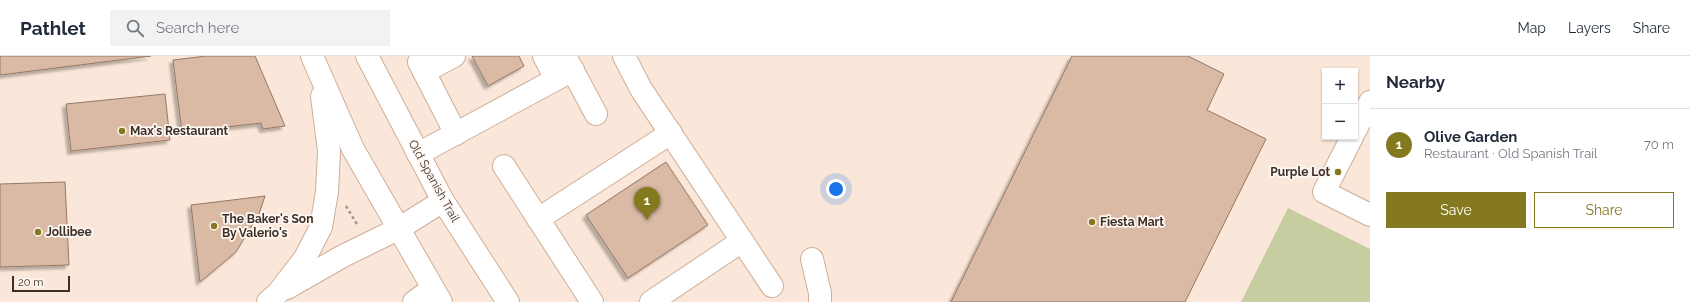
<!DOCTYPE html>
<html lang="en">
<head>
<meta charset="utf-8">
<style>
  body { margin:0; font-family:Raleway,sans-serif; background:#f2f2f3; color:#1f2937 }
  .controls { position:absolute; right:12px; top:12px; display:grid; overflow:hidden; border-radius:0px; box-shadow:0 1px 3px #0004 }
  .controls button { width:36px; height:36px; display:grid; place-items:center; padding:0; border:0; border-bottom:1px solid #e0e1e3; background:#fff; color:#1f2937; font:20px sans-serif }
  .scale { position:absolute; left:12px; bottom:10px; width:58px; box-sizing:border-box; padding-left:4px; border:2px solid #3c2f26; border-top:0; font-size:11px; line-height:14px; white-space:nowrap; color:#3c2f26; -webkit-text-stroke:3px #fef7f2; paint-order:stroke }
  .you { position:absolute; left:836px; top:133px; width:14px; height:14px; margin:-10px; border:3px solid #fff; border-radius:50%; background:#1a73e8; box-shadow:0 0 0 6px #1a73e833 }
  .badge { display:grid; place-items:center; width:26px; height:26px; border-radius:50%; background:#84791e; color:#fff; font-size:13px; font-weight:700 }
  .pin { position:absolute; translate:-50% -33px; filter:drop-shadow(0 1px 2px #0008) }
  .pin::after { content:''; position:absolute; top:21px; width:14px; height:12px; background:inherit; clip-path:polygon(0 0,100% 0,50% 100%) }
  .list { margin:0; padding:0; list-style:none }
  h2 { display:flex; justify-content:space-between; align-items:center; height:52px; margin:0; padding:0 16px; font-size:17px }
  h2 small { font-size:13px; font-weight:400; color:#747a83 }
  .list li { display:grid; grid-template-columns:26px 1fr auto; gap:12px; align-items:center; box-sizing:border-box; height:72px; padding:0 16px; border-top:1px solid #e0e1e3 }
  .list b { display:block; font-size:15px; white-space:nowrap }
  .list p { margin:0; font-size:13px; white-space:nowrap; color:#747a83 }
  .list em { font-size:13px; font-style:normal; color:#747a83 }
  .actions { display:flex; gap:8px; padding:12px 16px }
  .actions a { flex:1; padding:9px 0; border:1px solid #84791e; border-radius:0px; text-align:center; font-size:14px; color:#84791e }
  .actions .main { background:#84791e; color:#fff }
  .icon { flex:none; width:22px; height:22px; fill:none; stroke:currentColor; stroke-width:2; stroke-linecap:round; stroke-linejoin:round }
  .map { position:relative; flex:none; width:1370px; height:246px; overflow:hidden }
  header { display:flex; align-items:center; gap:24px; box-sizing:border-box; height:56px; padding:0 20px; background:#fff; border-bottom:1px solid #e0e1e3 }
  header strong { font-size:19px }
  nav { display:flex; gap:22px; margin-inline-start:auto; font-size:14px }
  .search { width:280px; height:36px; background:#f2f2f3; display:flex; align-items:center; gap:10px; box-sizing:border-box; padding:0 14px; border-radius:0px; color:#747a83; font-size:15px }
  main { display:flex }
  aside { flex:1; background:#fff }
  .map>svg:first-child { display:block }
  .green { fill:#c6cea1 }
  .building { fill:#dabaa4; stroke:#957863; filter:url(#shadow) }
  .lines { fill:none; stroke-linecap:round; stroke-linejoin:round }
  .minor-casing { stroke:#ceae98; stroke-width:24 }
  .major-casing { stroke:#ceae98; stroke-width:24 }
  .path { stroke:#a8978b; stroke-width:2.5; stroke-dasharray:3 3; stroke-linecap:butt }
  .minor { stroke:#fff; stroke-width:22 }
  .major { stroke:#fff; stroke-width:22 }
  .poi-dot { fill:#84791e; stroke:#fef7f2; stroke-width:1.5 }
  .labels { text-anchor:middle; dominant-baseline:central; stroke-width:3.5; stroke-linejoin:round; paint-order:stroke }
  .poi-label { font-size:12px; font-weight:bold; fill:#3c2f26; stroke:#fef7f2; text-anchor:start }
  .street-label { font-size:12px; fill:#3c2f26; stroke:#fef7f2 }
</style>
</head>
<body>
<header>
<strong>Pathlet</strong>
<div class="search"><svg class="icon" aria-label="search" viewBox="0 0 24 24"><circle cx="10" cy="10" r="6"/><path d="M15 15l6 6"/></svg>Search here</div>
<nav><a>Map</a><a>Layers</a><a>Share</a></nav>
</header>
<main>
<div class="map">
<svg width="1370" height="246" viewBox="0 0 1370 246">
  <defs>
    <filter id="shadow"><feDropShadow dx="-3.5" dy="3.5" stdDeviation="1" flood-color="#0004"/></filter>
  </defs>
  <rect width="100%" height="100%" fill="#fbe7d9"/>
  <polygon class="green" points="1288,152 1370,193 1370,246 1241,246"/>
  <g class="building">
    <polygon points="0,0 151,0 0,19"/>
    <polygon points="206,0 255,0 285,70 263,73 261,67 182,76 173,4"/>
    <polygon points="472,0 519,0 524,10 488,30"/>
    <polygon points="1072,0 1188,0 1224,18 1207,54 1266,83 1185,246 951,246"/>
    <polygon points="165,38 170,84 71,95 66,48"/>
    <polygon points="666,106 708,169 628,222 586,159"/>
    <polygon points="65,126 69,209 0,211 0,128"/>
    <polygon points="265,140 259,158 236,196 200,226 191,149"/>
  </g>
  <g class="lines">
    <g class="minor-casing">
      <g id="minor">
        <polyline points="429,0 419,6 456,78"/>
        <polyline points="544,0 556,23"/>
        <polyline points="565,0 596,58"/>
        <polyline points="624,0 641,33 772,230"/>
        <polyline points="424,16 454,0"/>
        <polyline points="1355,75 1370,46"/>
        <polyline points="1352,81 1324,136 1370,159"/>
        <polyline points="418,98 573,14"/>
        <polyline points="504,110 592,246"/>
        <polyline points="538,163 671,77"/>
        <polyline points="812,203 820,237 820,246"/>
        <polyline points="414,246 433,232"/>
        <polyline points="651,246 742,185"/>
      </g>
    </g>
    <g class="major-casing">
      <g id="major">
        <polyline points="312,0 353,93 441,246"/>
        <polyline points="367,0 443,145 508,246"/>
        <polyline points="287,232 343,200 398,173 443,145"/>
        <polyline points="268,246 278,237 305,202 321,171 327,136 329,95 322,40"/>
      </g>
    </g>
    <polyline class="path" points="346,150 358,170"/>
    <use href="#minor" class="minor"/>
    <use href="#major" class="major"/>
  </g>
  <g class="poi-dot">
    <circle cx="122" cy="75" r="4"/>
    <circle cx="1338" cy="116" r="4"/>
    <circle cx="1092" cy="166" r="4"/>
    <circle cx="214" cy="170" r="4"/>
    <circle cx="38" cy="176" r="4"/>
  </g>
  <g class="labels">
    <g class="poi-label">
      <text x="130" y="75">Max's Restaurant</text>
      <text x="1330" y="116" text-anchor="end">Purple Lot</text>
      <text x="222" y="163">The Baker's Son<tspan x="222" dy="14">By Valerio's</tspan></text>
      <text x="1100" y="166">Fiesta Mart</text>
      <text x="46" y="176">Jollibee</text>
    </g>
    <g class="street-label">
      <text transform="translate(434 125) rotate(61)">Old Spanish Trail</text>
    </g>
  </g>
</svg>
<div class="controls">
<button>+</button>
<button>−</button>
</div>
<div class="scale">20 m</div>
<div class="you"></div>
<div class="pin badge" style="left:647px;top:164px">1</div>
</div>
<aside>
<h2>Nearby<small></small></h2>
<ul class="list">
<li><span class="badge">1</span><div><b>Olive Garden</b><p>Restaurant · Old Spanish Trail</p></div><em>70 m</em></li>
</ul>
<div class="actions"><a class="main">Save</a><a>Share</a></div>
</aside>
</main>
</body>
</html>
